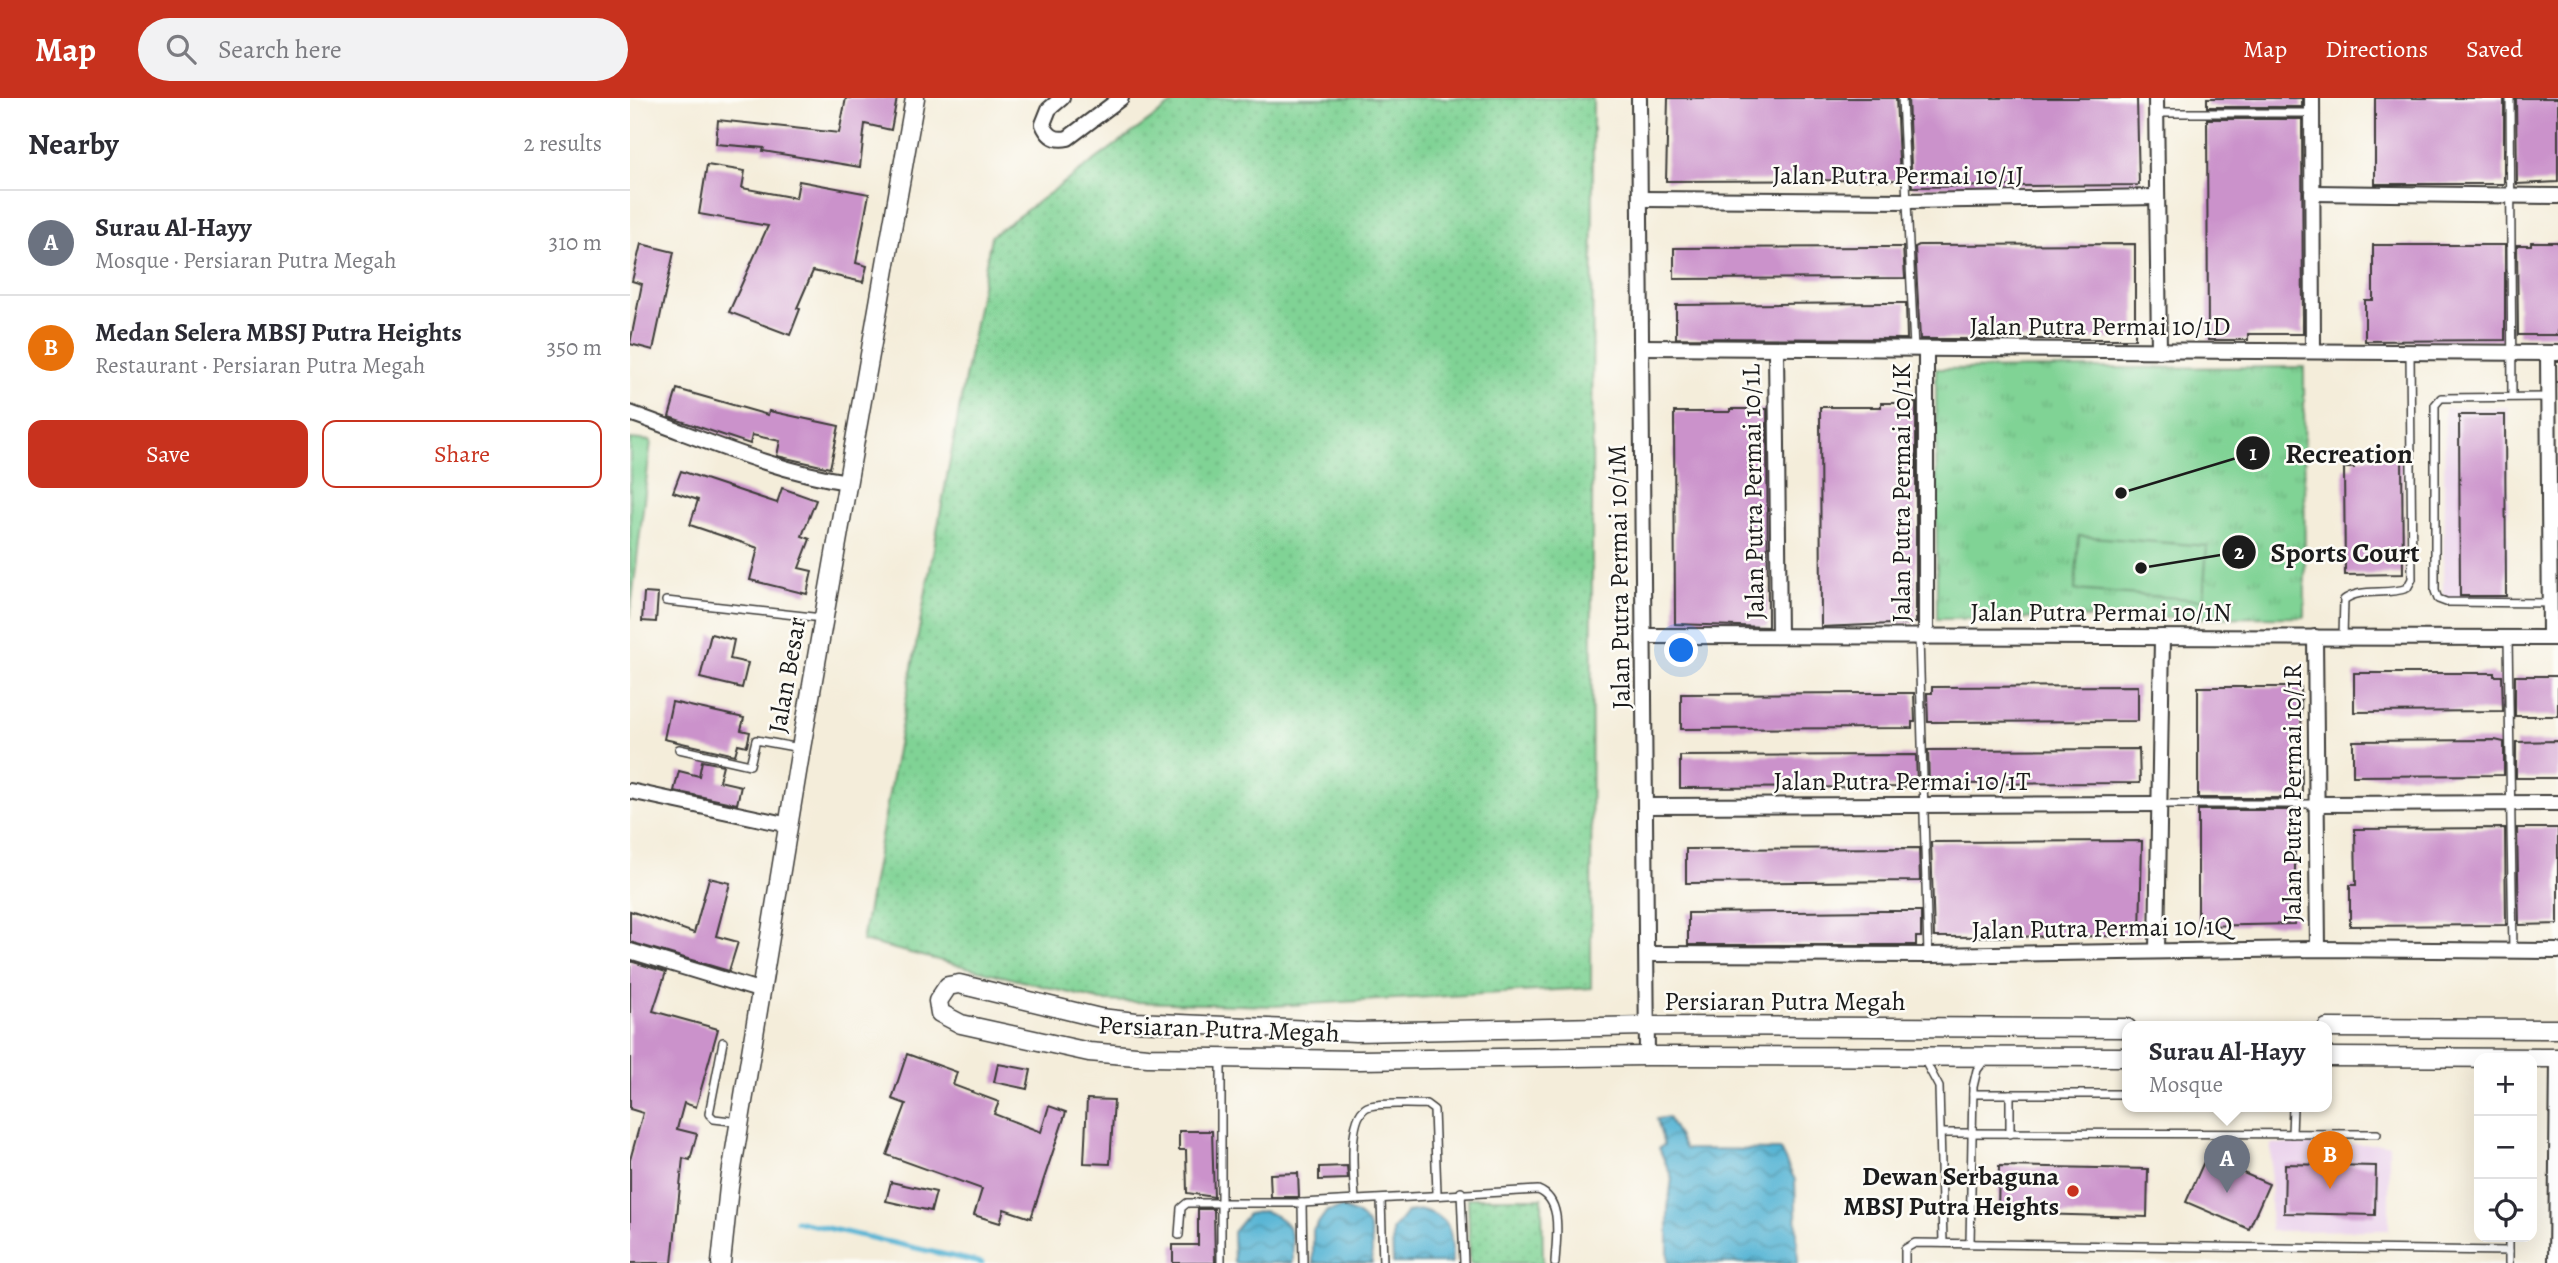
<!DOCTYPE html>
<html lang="en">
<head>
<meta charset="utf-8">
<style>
  body { margin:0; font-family:Alegreya,serif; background:#f2f2f3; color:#2b2b33 }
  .controls { position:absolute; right:21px; bottom:21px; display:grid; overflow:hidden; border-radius:14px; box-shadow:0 7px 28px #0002 }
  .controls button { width:63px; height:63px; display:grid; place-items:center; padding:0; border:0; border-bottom:2px solid #e1e1e2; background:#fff; color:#2b2b33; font:35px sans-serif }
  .you { position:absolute; left:1052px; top:553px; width:24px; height:24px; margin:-18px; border:5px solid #fff; border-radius:50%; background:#1a73e8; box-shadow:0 0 0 10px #1a73e833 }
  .badge { display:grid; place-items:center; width:46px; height:46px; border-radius:50%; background:#c8321e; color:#fff; font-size:23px; font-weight:700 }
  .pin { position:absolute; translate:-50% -58px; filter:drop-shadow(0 2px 4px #0008) }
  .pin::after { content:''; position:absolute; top:37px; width:24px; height:21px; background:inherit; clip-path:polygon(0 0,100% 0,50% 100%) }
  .popup { position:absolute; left:1492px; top:923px; width:210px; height:91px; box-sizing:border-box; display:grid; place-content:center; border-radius:14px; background:#fff; filter:drop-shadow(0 2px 5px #0005); font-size:23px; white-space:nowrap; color:#7c7c81 }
  .popup b { font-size:26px; color:#2b2b33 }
  .popup::after { content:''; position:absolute; left:50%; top:100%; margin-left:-14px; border:14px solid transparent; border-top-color:#fff }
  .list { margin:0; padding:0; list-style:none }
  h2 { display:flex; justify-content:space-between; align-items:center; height:91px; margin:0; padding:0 28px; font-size:30px }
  h2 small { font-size:23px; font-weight:400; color:#7c7c81 }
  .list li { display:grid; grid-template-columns:46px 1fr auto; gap:21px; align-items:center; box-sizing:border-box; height:105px; padding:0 28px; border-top:2px solid #e1e1e2 }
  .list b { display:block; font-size:26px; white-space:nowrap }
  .list p { margin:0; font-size:23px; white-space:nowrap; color:#7c7c81 }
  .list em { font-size:23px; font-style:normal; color:#7c7c81 }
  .actions { display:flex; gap:14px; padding:21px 28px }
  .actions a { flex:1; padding:16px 0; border:2px solid #c8321e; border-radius:14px; text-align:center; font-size:24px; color:#c8321e }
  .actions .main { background:#c8321e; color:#fff }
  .icon { flex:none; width:38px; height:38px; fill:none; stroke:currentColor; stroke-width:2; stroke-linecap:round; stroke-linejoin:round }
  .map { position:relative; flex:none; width:1928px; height:1165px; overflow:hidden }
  header { display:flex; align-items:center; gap:42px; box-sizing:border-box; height:98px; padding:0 35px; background:#c8321e; color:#fff }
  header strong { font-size:33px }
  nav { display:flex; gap:38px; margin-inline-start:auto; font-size:24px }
  .search { width:490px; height:63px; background:#f2f2f3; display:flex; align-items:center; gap:18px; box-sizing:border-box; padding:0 24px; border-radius:38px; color:#7c7c81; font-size:26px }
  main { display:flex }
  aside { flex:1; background:#fff }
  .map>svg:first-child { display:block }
  .built { fill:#ead1ec }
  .grass { fill:url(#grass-dots); stroke:#4e7858; stroke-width:2 }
  .park { fill:url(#park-tufts); stroke:#4e7858; stroke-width:2 }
  .pitch { fill:#80d395; stroke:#4e7858; stroke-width:2 }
  .water { fill:url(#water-waves); stroke:#386878; stroke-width:2 }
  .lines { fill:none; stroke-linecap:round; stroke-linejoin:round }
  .stream { stroke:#55b4d4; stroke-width:5 }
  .building { fill:#cb92cb }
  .service-casing { stroke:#3c3b38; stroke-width:10 }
  .minor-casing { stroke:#3c3b38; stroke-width:18 }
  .tertiary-casing { stroke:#3c3b38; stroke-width:21 }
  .service { stroke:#fff; stroke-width:7 }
  .minor { stroke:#fff; stroke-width:14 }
  .tertiary { stroke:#fff; stroke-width:18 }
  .poi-dot { fill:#c8321e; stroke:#fdfcf7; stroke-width:2.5 }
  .labels { text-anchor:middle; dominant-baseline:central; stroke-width:5; stroke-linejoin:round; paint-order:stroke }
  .street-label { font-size:26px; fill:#1c1c1c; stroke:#fdfcf7 }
  .poi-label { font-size:26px; font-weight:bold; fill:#1c1c1c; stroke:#fdfcf7; text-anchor:end }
  .leader { fill:none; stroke:#1c1c1c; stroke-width:2.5 }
  .callout-dot { fill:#1c1c1c; stroke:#fdfcf7; stroke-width:2.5 }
  .mark-label { font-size:21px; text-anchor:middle; font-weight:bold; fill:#fff }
  .callout-label { font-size:28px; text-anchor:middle; font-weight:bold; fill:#1c1c1c; stroke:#fdfcf7; stroke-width:5; stroke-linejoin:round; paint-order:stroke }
</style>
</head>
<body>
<header>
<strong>Map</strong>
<div class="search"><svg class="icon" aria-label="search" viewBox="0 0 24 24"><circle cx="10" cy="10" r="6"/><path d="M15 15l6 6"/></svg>Search here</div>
<nav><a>Map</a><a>Directions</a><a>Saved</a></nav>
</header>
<main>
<aside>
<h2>Nearby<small>2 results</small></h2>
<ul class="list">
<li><span class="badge" style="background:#6b7280">A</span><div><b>Surau Al-Hayy</b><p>Mosque · Persiaran Putra Megah</p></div><em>310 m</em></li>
<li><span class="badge" style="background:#e8710a">B</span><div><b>Medan Selera MBSJ Putra Heights</b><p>Restaurant · Persiaran Putra Megah</p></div><em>350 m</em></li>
</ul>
<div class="actions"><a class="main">Save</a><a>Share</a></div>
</aside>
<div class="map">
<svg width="1928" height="1165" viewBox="0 0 1928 1165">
  <defs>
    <pattern id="grass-dots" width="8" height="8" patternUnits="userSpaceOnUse" patternTransform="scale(1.75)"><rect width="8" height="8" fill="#80d395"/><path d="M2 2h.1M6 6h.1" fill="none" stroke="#6eb580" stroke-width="1.8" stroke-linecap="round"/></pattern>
    <pattern id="park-tufts" width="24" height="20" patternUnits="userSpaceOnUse" patternTransform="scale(1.75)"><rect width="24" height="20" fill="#80d395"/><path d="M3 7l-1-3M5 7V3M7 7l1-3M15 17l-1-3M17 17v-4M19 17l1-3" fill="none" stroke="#6eb580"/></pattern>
    <pattern id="water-waves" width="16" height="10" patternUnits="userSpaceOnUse" patternTransform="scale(1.75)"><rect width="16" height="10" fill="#55b4d4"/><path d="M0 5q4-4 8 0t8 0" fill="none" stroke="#4692ab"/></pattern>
  </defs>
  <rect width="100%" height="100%" fill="#fdfcf7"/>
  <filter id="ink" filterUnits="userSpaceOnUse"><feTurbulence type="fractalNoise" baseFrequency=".0143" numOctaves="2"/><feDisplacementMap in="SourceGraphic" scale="14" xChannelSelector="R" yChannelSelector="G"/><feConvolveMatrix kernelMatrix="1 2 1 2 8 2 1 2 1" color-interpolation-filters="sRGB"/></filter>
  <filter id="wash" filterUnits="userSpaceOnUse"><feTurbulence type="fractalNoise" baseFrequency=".00686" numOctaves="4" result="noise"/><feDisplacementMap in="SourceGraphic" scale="28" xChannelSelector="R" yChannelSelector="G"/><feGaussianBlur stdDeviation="1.57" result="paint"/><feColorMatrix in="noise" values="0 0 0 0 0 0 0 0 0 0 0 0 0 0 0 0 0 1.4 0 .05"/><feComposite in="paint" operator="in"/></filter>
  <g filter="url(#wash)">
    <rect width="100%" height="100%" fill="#f4edda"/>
    <g class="built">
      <polygon points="1878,309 1878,502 1818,501 1813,499 1815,310"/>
      <polygon points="1641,1046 1759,1046 1759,1132 1640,1133"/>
    </g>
    <g class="grass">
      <polygon points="550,0 963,0 961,890 642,908 472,903 232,843 361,138"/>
      <polygon points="838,1100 912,1100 913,1165 840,1165"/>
    </g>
    <polygon class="park" points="1674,269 1675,519 1307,521 1306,271"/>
    <g class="pitch">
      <polygon points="0,341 21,343 0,520"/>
      <polygon points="1449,438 1577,448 1573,502 1445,492"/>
    </g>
    <g class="water">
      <polygon points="1038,1019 1055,1051 1150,1052 1165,1082 1168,1165 1038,1165 1038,1110 1042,1080 1029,1050 1034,1047 1027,1021"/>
      <path d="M712,1110C744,1119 742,1136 742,1165H683V1132L697,1113Z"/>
      <path d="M792,1112C823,1120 822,1136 822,1165H763L762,1133L777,1114Z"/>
      <path d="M633,1113C663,1121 663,1136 663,1165H604L603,1134L618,1116Z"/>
    </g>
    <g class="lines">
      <polyline class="stream" points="166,1123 352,1165"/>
    </g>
    <g id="blocks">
      <g class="building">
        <polygon points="216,0 267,0 261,32 235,26 230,69 133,53 134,50 86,46 88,22 209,35"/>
        <polygon points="1038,0 1266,0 1270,82 1036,83"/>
        <polygon points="1278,0 1507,0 1509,87 1282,89"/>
        <rect x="1577" y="0" width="95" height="9"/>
        <rect x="1745" y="0" width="129" height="86"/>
        <polygon points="1886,0 1928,0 1928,84 1887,86"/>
        <polygon points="1577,21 1672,21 1673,236 1618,236 1618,242 1578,242"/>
        <polygon points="77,67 115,73 112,90 166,100 169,83 239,96 226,165 237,168 233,184 183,173 167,210 170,211 160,237 99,214 138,128 69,116"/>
        <polygon points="1901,144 1928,144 1928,237 1888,237 1887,147 1901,147"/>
        <polygon points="11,146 44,154 23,252 0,246 12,186 2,183"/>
        <polygon points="1505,146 1505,241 1290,241 1285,149 1289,147"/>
        <polygon points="1743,147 1875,147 1875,242 1735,243 1735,202 1743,202"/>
        <polygon points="1254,149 1273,149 1275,180 1044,181 1044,150"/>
        <polygon points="1256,205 1276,205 1277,241 1046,240 1046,207"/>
        <polygon points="47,291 138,317 139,313 209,328 200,370 147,358 150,343 122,337 120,346 39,319"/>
        <polygon points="1251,305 1286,305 1286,525 1191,529 1190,309 1251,309"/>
        <polygon points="1100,311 1137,311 1138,529 1045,526 1044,314 1100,314"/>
        <polygon points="1829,317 1875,317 1876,498 1830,498"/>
        <polygon points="1772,359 1773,476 1715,477 1714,370 1724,370 1724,360"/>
        <polygon points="51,373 147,405 152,390 186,402 172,438 180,441 169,470 182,473 177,496 120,482 128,450 60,427 68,402 43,394"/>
        <polygon points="14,495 28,496 26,524 12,523"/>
        <polygon points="81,536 104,542 100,561 118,565 112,590 70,580"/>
        <polygon points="1724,575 1864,575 1864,578 1872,578 1873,613 1724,614"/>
        <rect x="1885" y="578" width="43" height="40"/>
        <polygon points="1508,588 1508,623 1298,624 1297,595 1302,595 1302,589"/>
        <polygon points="1568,589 1671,589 1672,700 1568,700"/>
        <polygon points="1246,595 1284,595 1285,624 1282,624 1282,630 1051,631 1051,596"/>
        <polygon points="42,604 114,620 111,632 120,634 117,648 108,646 105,657 34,641"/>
        <polygon points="1865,642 1874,644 1874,677 1723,678 1723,643"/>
        <polygon points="1928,643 1928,680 1886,680 1886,644"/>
        <polygon points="1509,651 1510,685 1299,686 1298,652"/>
        <polygon points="1286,657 1287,686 1283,689 1050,690 1050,658"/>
        <polygon points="72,663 93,667 89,683 111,688 107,706 44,693 49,673 69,678"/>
        <polygon points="1568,712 1665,712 1665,826 1568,828"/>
        <polygon points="1875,730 1876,827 1720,828 1720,787 1726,787 1725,731"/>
        <polygon points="1887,730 1928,730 1928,826 1889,827"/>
        <polygon points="1512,743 1510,838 1304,839 1301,744"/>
        <polygon points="1289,750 1290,783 1056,785 1056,751"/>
        <polygon points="79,780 100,785 86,838 108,844 99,873 0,844 0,813 64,835"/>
        <polygon points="1251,813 1291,813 1291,839 1286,839 1286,847 1058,847 1058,815"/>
        <polygon points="0,863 36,874 23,913 88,931 66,1009 54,1005 47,1031 67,1036 60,1062 53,1060 42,1165 0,1165 0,1062 13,1015 0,1011"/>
        <polygon points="277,956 327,974 323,987 369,1004 364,1016 411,1034 419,1008 436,1014 401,1120 374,1111 370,1125 344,1117 352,1091 257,1057 276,1006 262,1001"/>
        <polygon points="368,966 401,972 397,991 364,984"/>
        <polygon points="457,1001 484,1002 480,1066 454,1065"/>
        <polygon points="549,1033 582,1033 584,1099 557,1095 556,1052 549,1052"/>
        <polygon points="1576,1059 1639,1086 1619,1131 1556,1104"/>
        <polygon points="1655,1066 1746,1068 1745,1117 1654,1115"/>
        <polygon points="717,1068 718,1081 689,1082 689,1069"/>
        <polygon points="1369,1068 1518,1071 1517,1119 1368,1115"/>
        <polygon points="668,1075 669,1099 641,1099 640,1076"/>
        <polygon points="261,1084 306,1094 301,1113 256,1103"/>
        <polygon points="568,1111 584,1111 585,1165 543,1165 543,1147 568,1147"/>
      </g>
    </g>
  </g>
  <g filter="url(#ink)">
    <use href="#blocks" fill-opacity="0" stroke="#3c3b38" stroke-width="2"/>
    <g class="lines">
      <g class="service-casing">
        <g id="service">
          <polyline points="1272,0 1284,250"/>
          <polyline points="1880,0 1882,298"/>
          <polyline points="1527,15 1682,15"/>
          <polyline points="1918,299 1811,300 1805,307 1805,493 1808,501 1816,504 1920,505"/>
          <polyline points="36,503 192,520"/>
          <polyline points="1289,539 1298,857"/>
          <path d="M1713,539L1714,502C1730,489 1758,498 1777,490L1782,481L1780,254"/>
          <polyline points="1878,540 1883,853"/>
          <polyline points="49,651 120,667 126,642 170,650"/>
          <polyline points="1530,706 1686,706"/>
          <polyline points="93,944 79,1016 84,1021 109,1024"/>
          <polyline points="1294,961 1309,989 1313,1145"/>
          <polyline points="1343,996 1497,996"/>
          <polyline points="1311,1035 1747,1036"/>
          <polyline points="1380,1036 1380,996"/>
          <polyline points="1662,1036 1663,1009"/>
          <polyline points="831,1094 834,1165"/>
          <path d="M725,1101C724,1081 716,1014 740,1008C757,1004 779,1007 796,1006L804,1012L807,1095"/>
          <polyline points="751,1102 753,1165"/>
          <polyline points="672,1105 673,1165"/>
          <path d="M549,1137L551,1110L557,1105H672L908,1092C934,1102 926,1141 925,1165"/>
          <polyline points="1879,1139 1879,1165"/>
          <polyline points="1340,1145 1343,989 1347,972 1356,960"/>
          <polyline points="591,1165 591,960"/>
          <polyline points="1275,1165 1275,1151 1285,1145 1879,1153"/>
        </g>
      </g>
      <g class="minor-casing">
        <g id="minor">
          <path d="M432,0L419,11L413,26C418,38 425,43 438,40L491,0"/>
          <polyline points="1009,0 1017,958"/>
          <polyline points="1526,0 1529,253"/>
          <polyline points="1682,0 1683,253"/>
          <polyline points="1682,95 1928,98"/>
          <polyline points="1010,101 1277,103 1527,99"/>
          <polyline points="1011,249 1928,255"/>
          <polyline points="1146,250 1149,538"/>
          <polyline points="1296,251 1296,539"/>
          <polyline points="1918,255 1920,540"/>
          <path d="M0,315C71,340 143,373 218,384"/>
          <polyline points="1014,538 1928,540"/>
          <polyline points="1685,539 1688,851"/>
          <polyline points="0,693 159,727"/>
          <polyline points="1687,706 1928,705"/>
          <polyline points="1015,708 1530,706"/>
          <polyline points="0,853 132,893"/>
          <polyline points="1527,853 1532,539"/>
          <polyline points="1017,856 1298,857 1688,851 1928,853"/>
          <polyline points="1926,1165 1928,960"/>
        </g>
      </g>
      <g class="tertiary-casing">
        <g id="tertiary">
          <polyline points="1497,930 1017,928 726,934 506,924 470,920 329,886 318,888 308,903 310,915 331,926 459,954 518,959 729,962 1017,958 1497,959"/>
          <polyline points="1697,930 1928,931"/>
          <polyline points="1697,959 1928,960"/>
          <polyline points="91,1165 99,1089 171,650 285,0"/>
        </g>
      </g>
      <use href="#service" class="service"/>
      <use href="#minor" class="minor"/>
      <use href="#tertiary" class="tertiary"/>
    </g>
  </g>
  <circle class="poi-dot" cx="1443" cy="1093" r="7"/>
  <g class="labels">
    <g class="street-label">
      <text x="1268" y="77">Jalan Putra Permai 10/1J</text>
      <text x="1470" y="228">Jalan Putra Permai 10/1D</text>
      <text transform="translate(1123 394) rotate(-91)">Jalan Putra Permai 10/1L</text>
      <text transform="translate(1271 395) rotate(-90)">Jalan Putra Permai 10/1K</text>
      <text transform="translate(989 479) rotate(-91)">Jalan Putra Permai 10/1M</text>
      <text x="1471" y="514">Jalan Putra Permai 10/1N</text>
      <text transform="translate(157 577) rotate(-80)">Jalan Besar</text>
      <text x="1272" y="683">Jalan Putra Permai 10/1T</text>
      <text transform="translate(1662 695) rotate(-90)">Jalan Putra Permai 10/1R</text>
      <text transform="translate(1472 830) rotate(-1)">Jalan Putra Permai 10/1Q</text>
      <text x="1155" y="903">Persiaran Putra Megah</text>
      <text transform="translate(589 931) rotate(2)">Persiaran Putra Megah</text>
    </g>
    <g class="poi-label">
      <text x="1429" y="1078">Dewan Serbaguna<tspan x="1429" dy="30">MBSJ Putra Heights</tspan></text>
    </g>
  </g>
  <path class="leader" d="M1491 395L1623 355M1511 470L1609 454"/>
  <g class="callout-dot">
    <circle cx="1491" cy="395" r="7"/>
    <circle cx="1511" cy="470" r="7"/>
    <circle cx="1623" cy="355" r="18"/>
    <circle cx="1609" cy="454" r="18"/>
  </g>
  <g class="mark-label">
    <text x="1623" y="362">1</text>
    <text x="1609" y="461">2</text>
  </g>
  <g class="callout-label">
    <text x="1719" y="365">Recreation</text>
    <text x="1715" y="464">Sports Court</text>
  </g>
</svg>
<div class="controls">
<button>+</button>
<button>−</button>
<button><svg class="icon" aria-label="locate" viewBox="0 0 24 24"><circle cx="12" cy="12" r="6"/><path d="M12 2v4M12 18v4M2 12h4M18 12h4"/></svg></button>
</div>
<div class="you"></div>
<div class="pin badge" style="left:1597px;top:1095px;background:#6b7280">A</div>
<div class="popup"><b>Surau Al-Hayy</b>Mosque</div>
<div class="pin badge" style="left:1700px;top:1091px;background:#e8710a">B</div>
</div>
</main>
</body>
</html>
